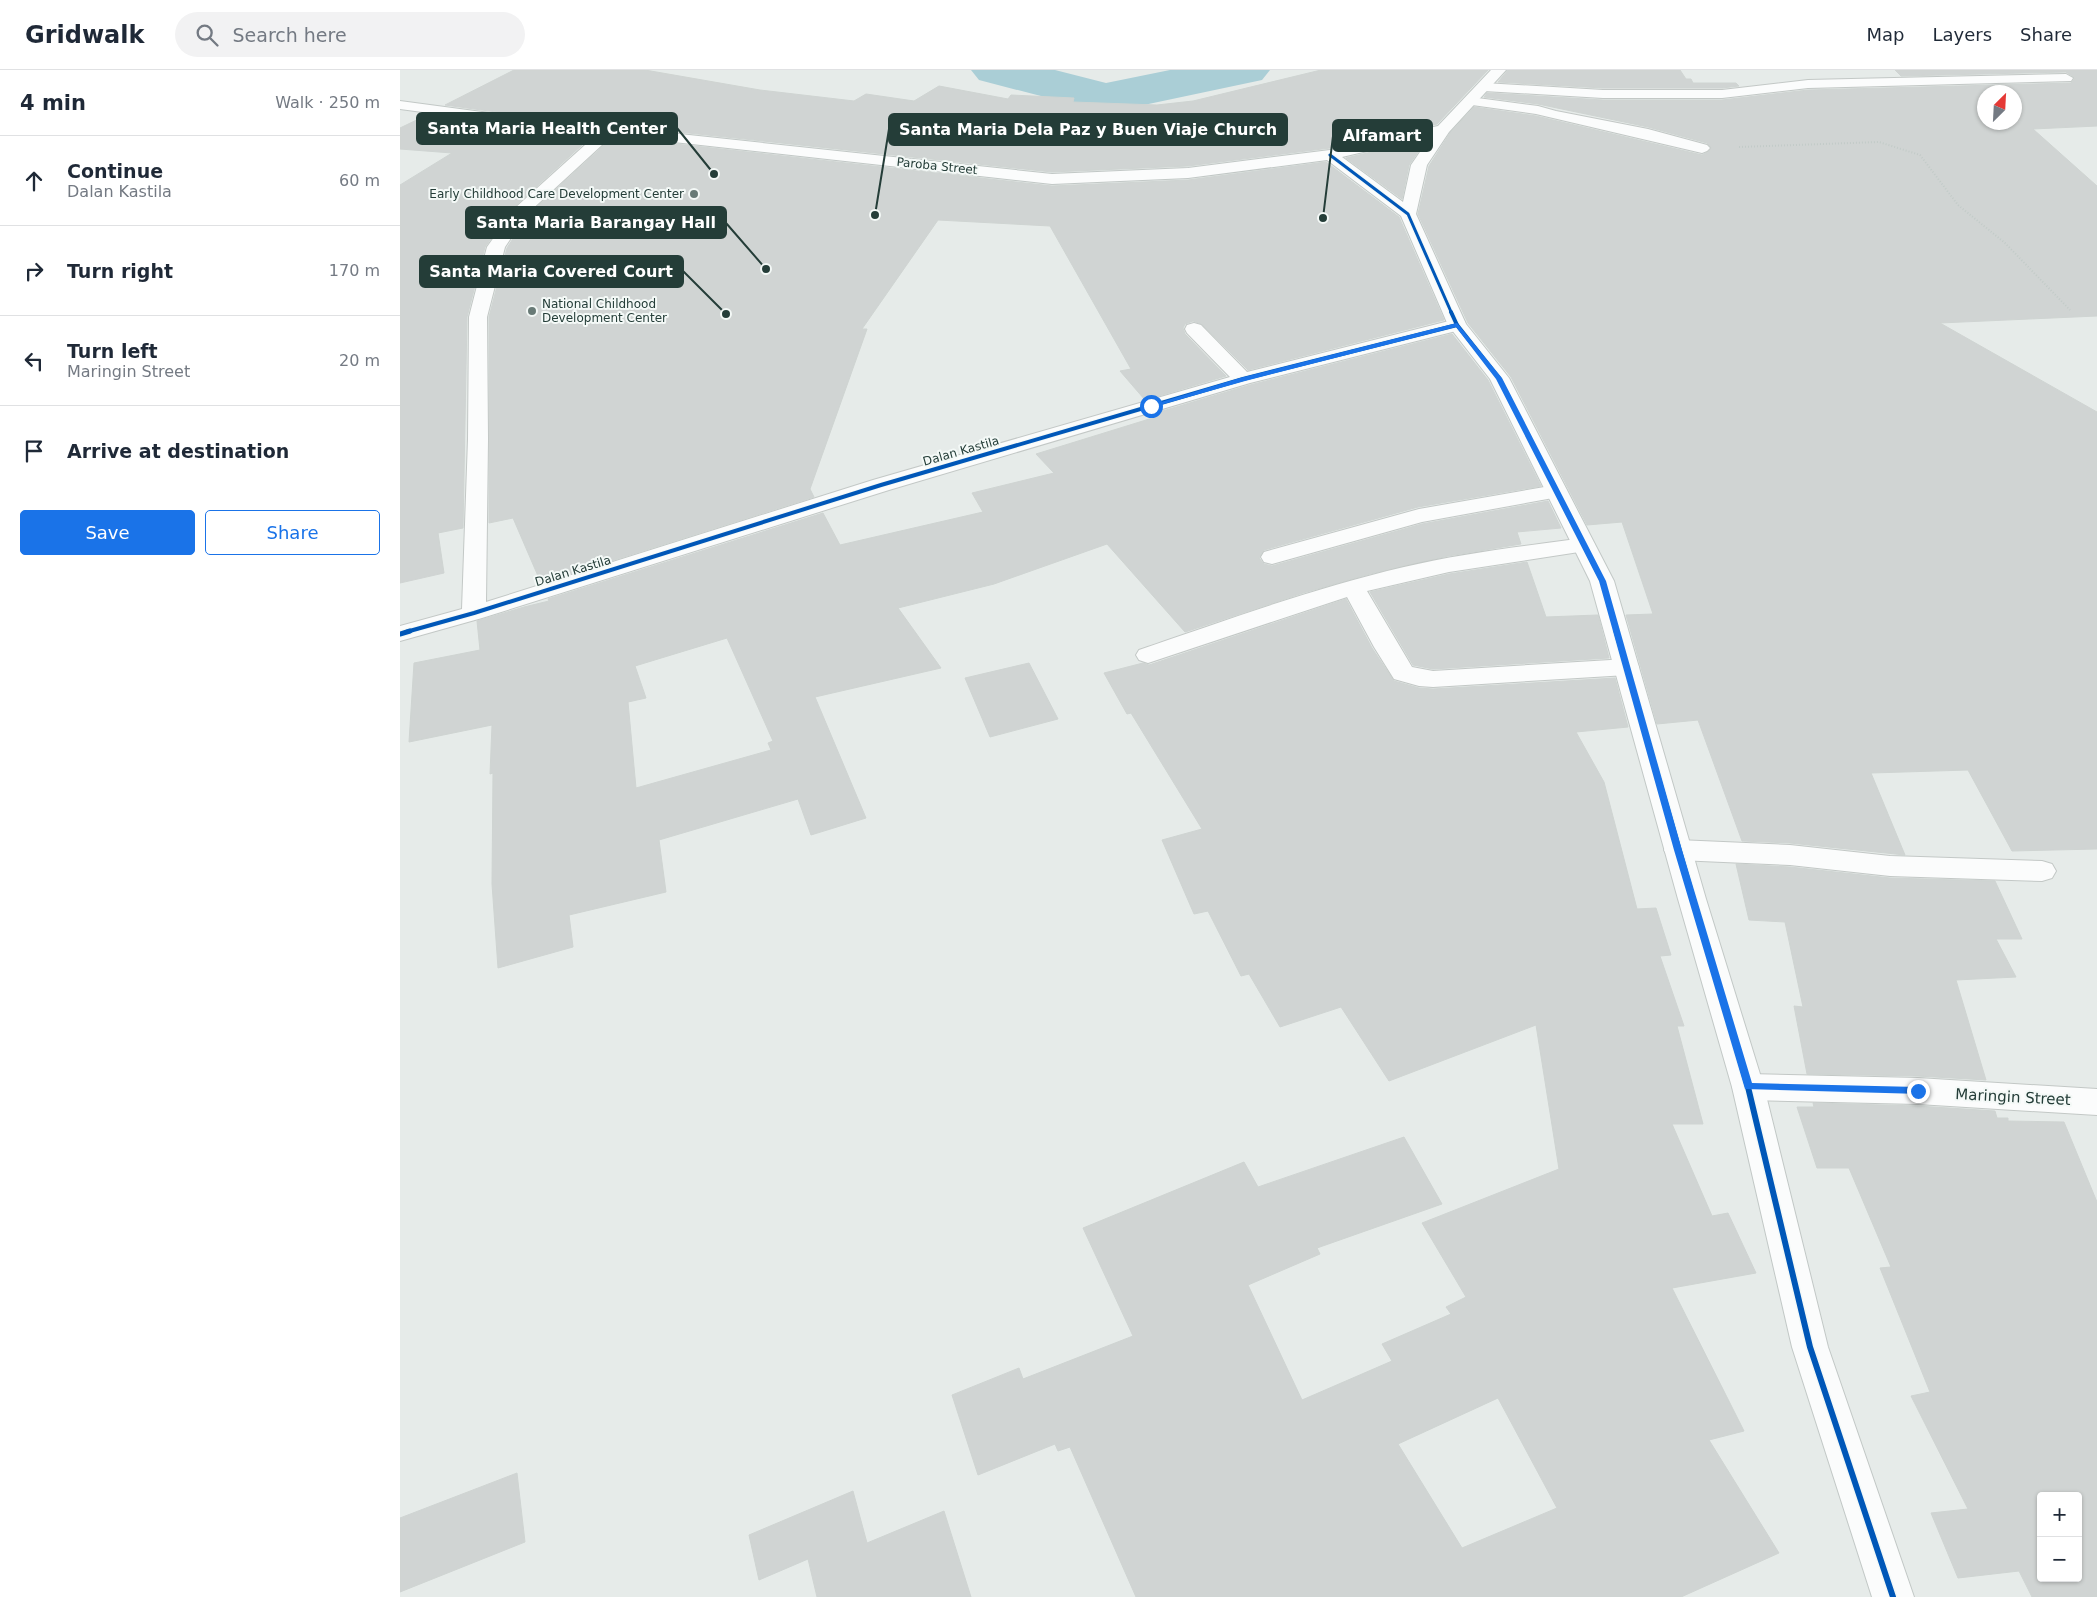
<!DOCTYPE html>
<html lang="en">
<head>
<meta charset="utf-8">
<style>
  body { margin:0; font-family:"DejaVu Sans",sans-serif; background:#f2f2f3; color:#1f2937 }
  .controls { position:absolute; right:15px; bottom:15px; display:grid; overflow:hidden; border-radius:5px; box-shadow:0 1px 4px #0004 }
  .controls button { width:45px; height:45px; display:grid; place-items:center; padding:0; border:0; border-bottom:1px solid #e0e1e3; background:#fff; color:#1f2937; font:25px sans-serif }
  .compass { position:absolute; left:1577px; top:15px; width:45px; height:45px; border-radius:50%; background:#fff; box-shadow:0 1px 4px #0004; rotate:24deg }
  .stop { position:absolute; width:15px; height:15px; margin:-11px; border:4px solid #1a73e8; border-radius:50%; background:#fff }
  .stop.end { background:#1a73e8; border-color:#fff; box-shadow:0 1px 5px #0008 }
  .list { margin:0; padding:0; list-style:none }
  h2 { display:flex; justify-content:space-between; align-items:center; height:65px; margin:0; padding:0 20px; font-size:21px }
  h2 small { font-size:16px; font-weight:400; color:#747a83 }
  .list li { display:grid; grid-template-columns:32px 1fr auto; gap:15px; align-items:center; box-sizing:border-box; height:90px; padding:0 20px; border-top:1px solid #e0e1e3 }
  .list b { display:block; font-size:19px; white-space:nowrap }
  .list p { margin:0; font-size:16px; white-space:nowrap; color:#747a83 }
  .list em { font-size:16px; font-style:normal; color:#747a83 }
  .actions { display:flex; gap:10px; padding:15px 20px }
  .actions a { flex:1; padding:11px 0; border:1px solid #1a73e8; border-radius:5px; text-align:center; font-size:18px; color:#1a73e8 }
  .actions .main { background:#1a73e8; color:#fff }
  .icon { flex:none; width:28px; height:28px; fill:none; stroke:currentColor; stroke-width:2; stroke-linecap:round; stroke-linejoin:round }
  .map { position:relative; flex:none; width:1697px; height:1527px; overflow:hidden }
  header { display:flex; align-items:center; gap:30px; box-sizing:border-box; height:70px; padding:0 25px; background:#fff; border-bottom:1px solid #e0e1e3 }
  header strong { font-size:24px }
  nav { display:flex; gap:28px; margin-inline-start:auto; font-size:18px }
  .search { width:350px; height:45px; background:#f2f2f3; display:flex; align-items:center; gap:12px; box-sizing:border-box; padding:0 18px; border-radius:28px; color:#747a83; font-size:19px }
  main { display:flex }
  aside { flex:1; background:#fff }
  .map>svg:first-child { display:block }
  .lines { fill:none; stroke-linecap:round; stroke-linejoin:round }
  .river { fill:#aaced6; fill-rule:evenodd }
  .building { fill:#d0d4d3; stroke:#cfd4d2; fill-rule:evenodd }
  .lane-casing { stroke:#c3c8c6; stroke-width:2 }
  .street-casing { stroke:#c3c8c6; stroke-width:2 }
  .secondary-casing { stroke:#c2c8c6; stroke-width:2 }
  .path { stroke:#c2cbc8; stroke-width:2; stroke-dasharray:1 2; stroke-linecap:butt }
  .lane { fill:#fbfcfc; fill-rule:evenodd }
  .street { fill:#fbfcfc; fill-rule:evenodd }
  .secondary { fill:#fbfcfc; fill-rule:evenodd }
  .cycleway-far3-casing { stroke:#f4f9f7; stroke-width:5 }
  .cycleway-far2-casing { stroke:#f4f9f7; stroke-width:6 }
  .cycleway-far1-casing { stroke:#f4f9f7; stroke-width:8 }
  .cycleway-casing { stroke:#f4f9f7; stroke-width:9 }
  .cycleway-far3 { stroke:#0057b8; stroke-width:3 }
  .cycleway-far2 { stroke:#0057b8; stroke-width:4 }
  .cycleway-far1 { stroke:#0057b8; stroke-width:5 }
  .cycleway { stroke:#0057b8; stroke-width:6 }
  .route { fill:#1a73e8 }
  .poi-dot { fill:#687a76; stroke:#f4f9f7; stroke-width:2 }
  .labels { text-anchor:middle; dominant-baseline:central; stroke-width:4; stroke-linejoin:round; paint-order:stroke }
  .far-street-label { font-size:12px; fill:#243d38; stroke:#f4f9f7 }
  .far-poi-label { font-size:12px; fill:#243d38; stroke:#f4f9f7; text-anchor:end }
  .street-label { font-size:15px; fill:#243d38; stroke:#f4f9f7 }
  .leader { fill:none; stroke:#243d38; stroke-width:2 }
  .callout-dot { fill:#243d38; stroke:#f4f9f7; stroke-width:2 }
  .callout { fill:#243d38; stroke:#243d38; stroke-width:2 }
  .callout-label { font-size:16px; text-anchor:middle; font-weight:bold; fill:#fff }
</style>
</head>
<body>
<header>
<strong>Gridwalk</strong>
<div class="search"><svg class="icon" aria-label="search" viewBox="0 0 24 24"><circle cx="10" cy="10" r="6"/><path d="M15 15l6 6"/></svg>Search here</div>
<nav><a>Map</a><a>Layers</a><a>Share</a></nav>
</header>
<main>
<aside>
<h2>4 min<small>Walk · 250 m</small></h2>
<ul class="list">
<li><svg class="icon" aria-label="ahead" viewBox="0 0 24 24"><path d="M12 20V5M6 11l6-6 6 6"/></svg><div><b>Continue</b><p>Dalan Kastila</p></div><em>60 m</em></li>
<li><svg class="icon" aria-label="right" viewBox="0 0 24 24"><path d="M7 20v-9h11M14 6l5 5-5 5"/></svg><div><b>Turn right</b></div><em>170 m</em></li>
<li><svg class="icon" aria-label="left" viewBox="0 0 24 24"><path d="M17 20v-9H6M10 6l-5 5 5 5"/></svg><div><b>Turn left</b><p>Maringin Street</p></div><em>20 m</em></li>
<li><svg class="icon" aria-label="arrive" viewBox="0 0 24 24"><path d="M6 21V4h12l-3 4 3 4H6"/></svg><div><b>Arrive at destination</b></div></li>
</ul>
<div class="actions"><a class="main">Save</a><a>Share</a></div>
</aside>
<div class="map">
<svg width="1697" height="1527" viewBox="0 0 1697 1527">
  <rect width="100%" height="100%" fill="#e6ebe9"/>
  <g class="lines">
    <polygon class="river" points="571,0 655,0 706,13 770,0 870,0 862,10 706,43 579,10"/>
  </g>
  <g class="building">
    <polygon points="114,0 245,0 360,20 454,31 466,24 514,31 539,16 608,29 611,25 674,28 673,32 757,35 793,31 921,0 1088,0 1037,54 930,78 788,96 652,102 111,44 45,35"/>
    <polygon points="1108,0 1280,0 1286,9 1291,9 1293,13 1336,13 1339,16 1322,18 1203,18 1098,12"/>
    <path d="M1495,0H1697V56L1633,59L1697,116V246L1540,253L1697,342V779L1612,781L1568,700L1471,703L1505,785L1390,773L1342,771L1298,650L1257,654L1226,545L1253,544L1222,452L1187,455L1111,307L1068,253L1018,144L1029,96L1050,63L1074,37L1136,46L1302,85L1308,82L1312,78L1307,73L1248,57L1138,34L1084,27L1087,23L1203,30H1322L1408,20L1671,13L1675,8L1666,2L1501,6ZM1584,22H1614V52H1584Z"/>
    <polygon points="27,45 193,65 114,137 85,177 67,247 63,458 38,463 44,503 0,513 0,115 52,83 0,79 0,58"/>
    <polygon points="213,67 652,116 788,110 926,92 999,147 1044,250 848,300 802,254 793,251 785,254 783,258 785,264 826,306 745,330 720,301 731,299 650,156 538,150 462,259 467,259 410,419 414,427 141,513 113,448 89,453 89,247 107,178 128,145"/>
    <polygon points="1027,69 1009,95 1002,129 946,88"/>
    <path d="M1052,264L1088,310L1141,416L1018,437L864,480L859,488L864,494L872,496L1022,454L1148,431L1161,458L1117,462L1121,474L1048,486L970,504L903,523L785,562L707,474L594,514L498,538L541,598L415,627L466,748L411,765L398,729L259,770L266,822L169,845L173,877L98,898L92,814L93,703L90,704L92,655L9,672L14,593L80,580L77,551L124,537L149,531L148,529L423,443L440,475L583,442L572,423L654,403L636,384L759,346L756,343L850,315ZM327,568L373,671L368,673L371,680L236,718L228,632L246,628L235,596Z"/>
    <polygon points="1127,492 1146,547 1198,545 1209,588 1033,599 1013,595 970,522 1049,504"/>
    <path d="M946,529L972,578L994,611L1019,618L1033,619L1215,608L1228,657L1176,662L1204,712L1237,839L1256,838L1271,885L1260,886L1284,956H1277L1303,1054H1272L1312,1146L1328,1143L1356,1203L1272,1218L1344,1361L1309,1370L1379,1483L1281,1527H736L670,1377L658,1381L655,1374L578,1405L552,1325L619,1298L623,1309L733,1266L683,1158L844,1092L858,1117L1004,1067L1042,1134L917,1178L920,1184L848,1215L902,1330L992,1291L982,1274L1051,1244L1046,1237L1066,1227L1022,1153L1159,1099L1136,955L989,1011L941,937L880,957L849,904L841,906L808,841L794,844L762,770L802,759L731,643L727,644L704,603L743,593L749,595ZM1098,1328L1157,1438L1062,1478L998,1374Z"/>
    <polygon points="629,593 658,649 590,667 565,608"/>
    <polygon points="1336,794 1390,797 1490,808 1595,811 1622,869 1596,869 1616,907 1556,910 1586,1010 1518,1006 1407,1004 1394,936 1403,937 1385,852 1349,850"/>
    <path d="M1413,1033L1518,1036L1595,1041L1597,1048H1608V1051L1664,1052L1697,1132V1527H1632L1619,1501L1558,1508L1531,1443L1568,1439L1511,1326L1530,1322L1480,1198L1491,1197L1449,1098H1417L1397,1037H1414ZM1641,1426H1678V1508H1641Z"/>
    <polygon points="117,1403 125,1472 0,1522 0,1448"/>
    <polygon points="453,1421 467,1473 544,1441 571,1527 417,1527 408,1489 359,1510 349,1465"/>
  </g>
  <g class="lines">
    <g class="lane-casing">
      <polygon id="lane" points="1070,27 1138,36 1156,41 1248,59 1307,75 1310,78 1307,81 1302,83 1136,44 1065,34 1063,31 1065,28"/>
    </g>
    <g class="street-casing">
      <g id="street">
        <polygon points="1666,4 1673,8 1671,11 1408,18 1322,28 1203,28 1084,21 1079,20 1077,17 1079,14 1084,13 1203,20 1322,20 1408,10"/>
        <polygon points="210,56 215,57 217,60 215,63 127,144 105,177 87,247 88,369 86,532 473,410 830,307 787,263 785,259 787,255 794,253 801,255 847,302 1057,249 1064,251 1066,255 1064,259 850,313 489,420 82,548 0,571 0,556 62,539 68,369 69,247 87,177 115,138 205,57"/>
        <polygon points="1156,415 1164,416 1167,421 1164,426 1022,452 872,494 864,492 861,487 864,482 1019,439"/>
        <path d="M1184,468L1192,470L1195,475L1192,480L1049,502L967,521L1012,597L1033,601L1227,589L1236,592L1239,597L1236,602L1227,605L1033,617L1019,616L994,609L974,577L947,527L757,590L748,593L739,590L736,585L739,580C827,550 914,518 1004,497C1063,483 1124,476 1184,468Z"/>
        <polygon points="1278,770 1390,775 1490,786 1642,791 1652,794 1656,801 1652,808 1642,811 1490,806 1390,795 1278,790 1268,787 1264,780 1268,773"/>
        <polygon points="1348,1004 1518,1008 1697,1019 1697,1045 1518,1034 1348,1030 1337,1026 1332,1017 1337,1008"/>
      </g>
    </g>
    <g class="secondary-casing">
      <path id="secondary" d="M1091,0H1106L1049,62L1027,95L1016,144L1066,254L1109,308L1214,511L1306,829L1364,1017L1428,1277L1514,1527H1472L1392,1277L1332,1017L1278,829L1190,511L1090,309L1048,255L1001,146L927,90L788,108L652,114L111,54L0,39V31L111,46L652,104L788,98L930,80L1038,56ZM1031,66L1011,95L1003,132L942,87Z"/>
    </g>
    <polyline class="path" points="1339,77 1479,72 1520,85 1558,135 1605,173 1670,240"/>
    <use href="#lane" class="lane"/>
    <use href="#street" class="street"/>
    <use href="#secondary" class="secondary"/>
    <g class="cycleway-far3-casing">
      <polyline id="cycleway-far3" points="930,85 1008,144 1052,244"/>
    </g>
    <g class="cycleway-far2-casing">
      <g id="cycleway-far2">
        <polyline points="1051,242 1057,255 1099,308 1202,511 1217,562"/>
        <polyline points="6,562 74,543 481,415 843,309 1057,255"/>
      </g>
    </g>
    <g class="cycleway-far1-casing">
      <g id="cycleway-far1">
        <polyline points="1216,561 1337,980"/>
        <polyline points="0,564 10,561"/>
      </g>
    </g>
    <g class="cycleway-casing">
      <polyline id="cycleway" points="1337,979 1348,1017 1410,1277 1493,1527"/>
    </g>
    <use href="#cycleway-far3" class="cycleway-far3"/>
    <use href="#cycleway-far2" class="cycleway-far2"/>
    <use href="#cycleway-far1" class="cycleway-far1"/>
    <use href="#cycleway" class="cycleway"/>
  </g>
  <polygon class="route" points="1057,253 1102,308 1206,511 1282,780 1352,1013 1518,1017 1522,1021 1521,1024 1345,1019 1274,780 1199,511 1096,309 1056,257 845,311 753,337 748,336 840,308"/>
  <g class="poi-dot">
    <circle cx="294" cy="124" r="5"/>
    <circle cx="132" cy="241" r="5"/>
  </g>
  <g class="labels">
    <g class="far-street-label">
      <text transform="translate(537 96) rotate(6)">Paroba Street</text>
      <text transform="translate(561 381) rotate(-16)">Dalan Kastila</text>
      <text transform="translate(173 501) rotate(-17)">Dalan Kastila</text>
    </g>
    <g class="far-poi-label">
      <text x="284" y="124">Early Childhood Care Development Center</text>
      <text x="142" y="234" text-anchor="start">National Childhood<tspan x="142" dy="14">Development Center</tspan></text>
    </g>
    <g class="street-label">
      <text transform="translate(1613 1027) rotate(3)">Maringin Street</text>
    </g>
  </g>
  <path class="leader" d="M314 104L277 58M475 145L489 59M923 148L933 66M366 199L326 153M326 244L283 201"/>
  <g class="callout-dot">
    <circle cx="314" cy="104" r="5"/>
    <circle cx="475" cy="145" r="5"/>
    <circle cx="923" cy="148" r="5"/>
    <circle cx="366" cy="199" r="5"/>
    <circle cx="326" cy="244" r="5"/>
  </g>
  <g class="callout">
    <rect x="17" y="43" width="260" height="31" rx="5"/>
    <rect x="489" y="44" width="398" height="31" rx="5"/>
    <rect x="933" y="50" width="99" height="31" rx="5"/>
    <rect x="66" y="137" width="260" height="31" rx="5"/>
    <rect x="20" y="186" width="263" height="31" rx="5"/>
  </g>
  <g class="callout-label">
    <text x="147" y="64">Santa Maria Health Center</text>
    <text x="688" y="65">Santa Maria Dela Paz y Buen Viaje Church</text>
    <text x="982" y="71">Alfamart</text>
    <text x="196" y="158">Santa Maria Barangay Hall</text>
    <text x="151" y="207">Santa Maria Covered Court</text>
  </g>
</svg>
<div class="controls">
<button>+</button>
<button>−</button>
</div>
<svg class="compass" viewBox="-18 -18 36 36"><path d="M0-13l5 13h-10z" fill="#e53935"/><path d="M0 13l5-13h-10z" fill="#747a83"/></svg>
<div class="stop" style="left:751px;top:336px"></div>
<div class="stop end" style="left:1518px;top:1021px"></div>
</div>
</main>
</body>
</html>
